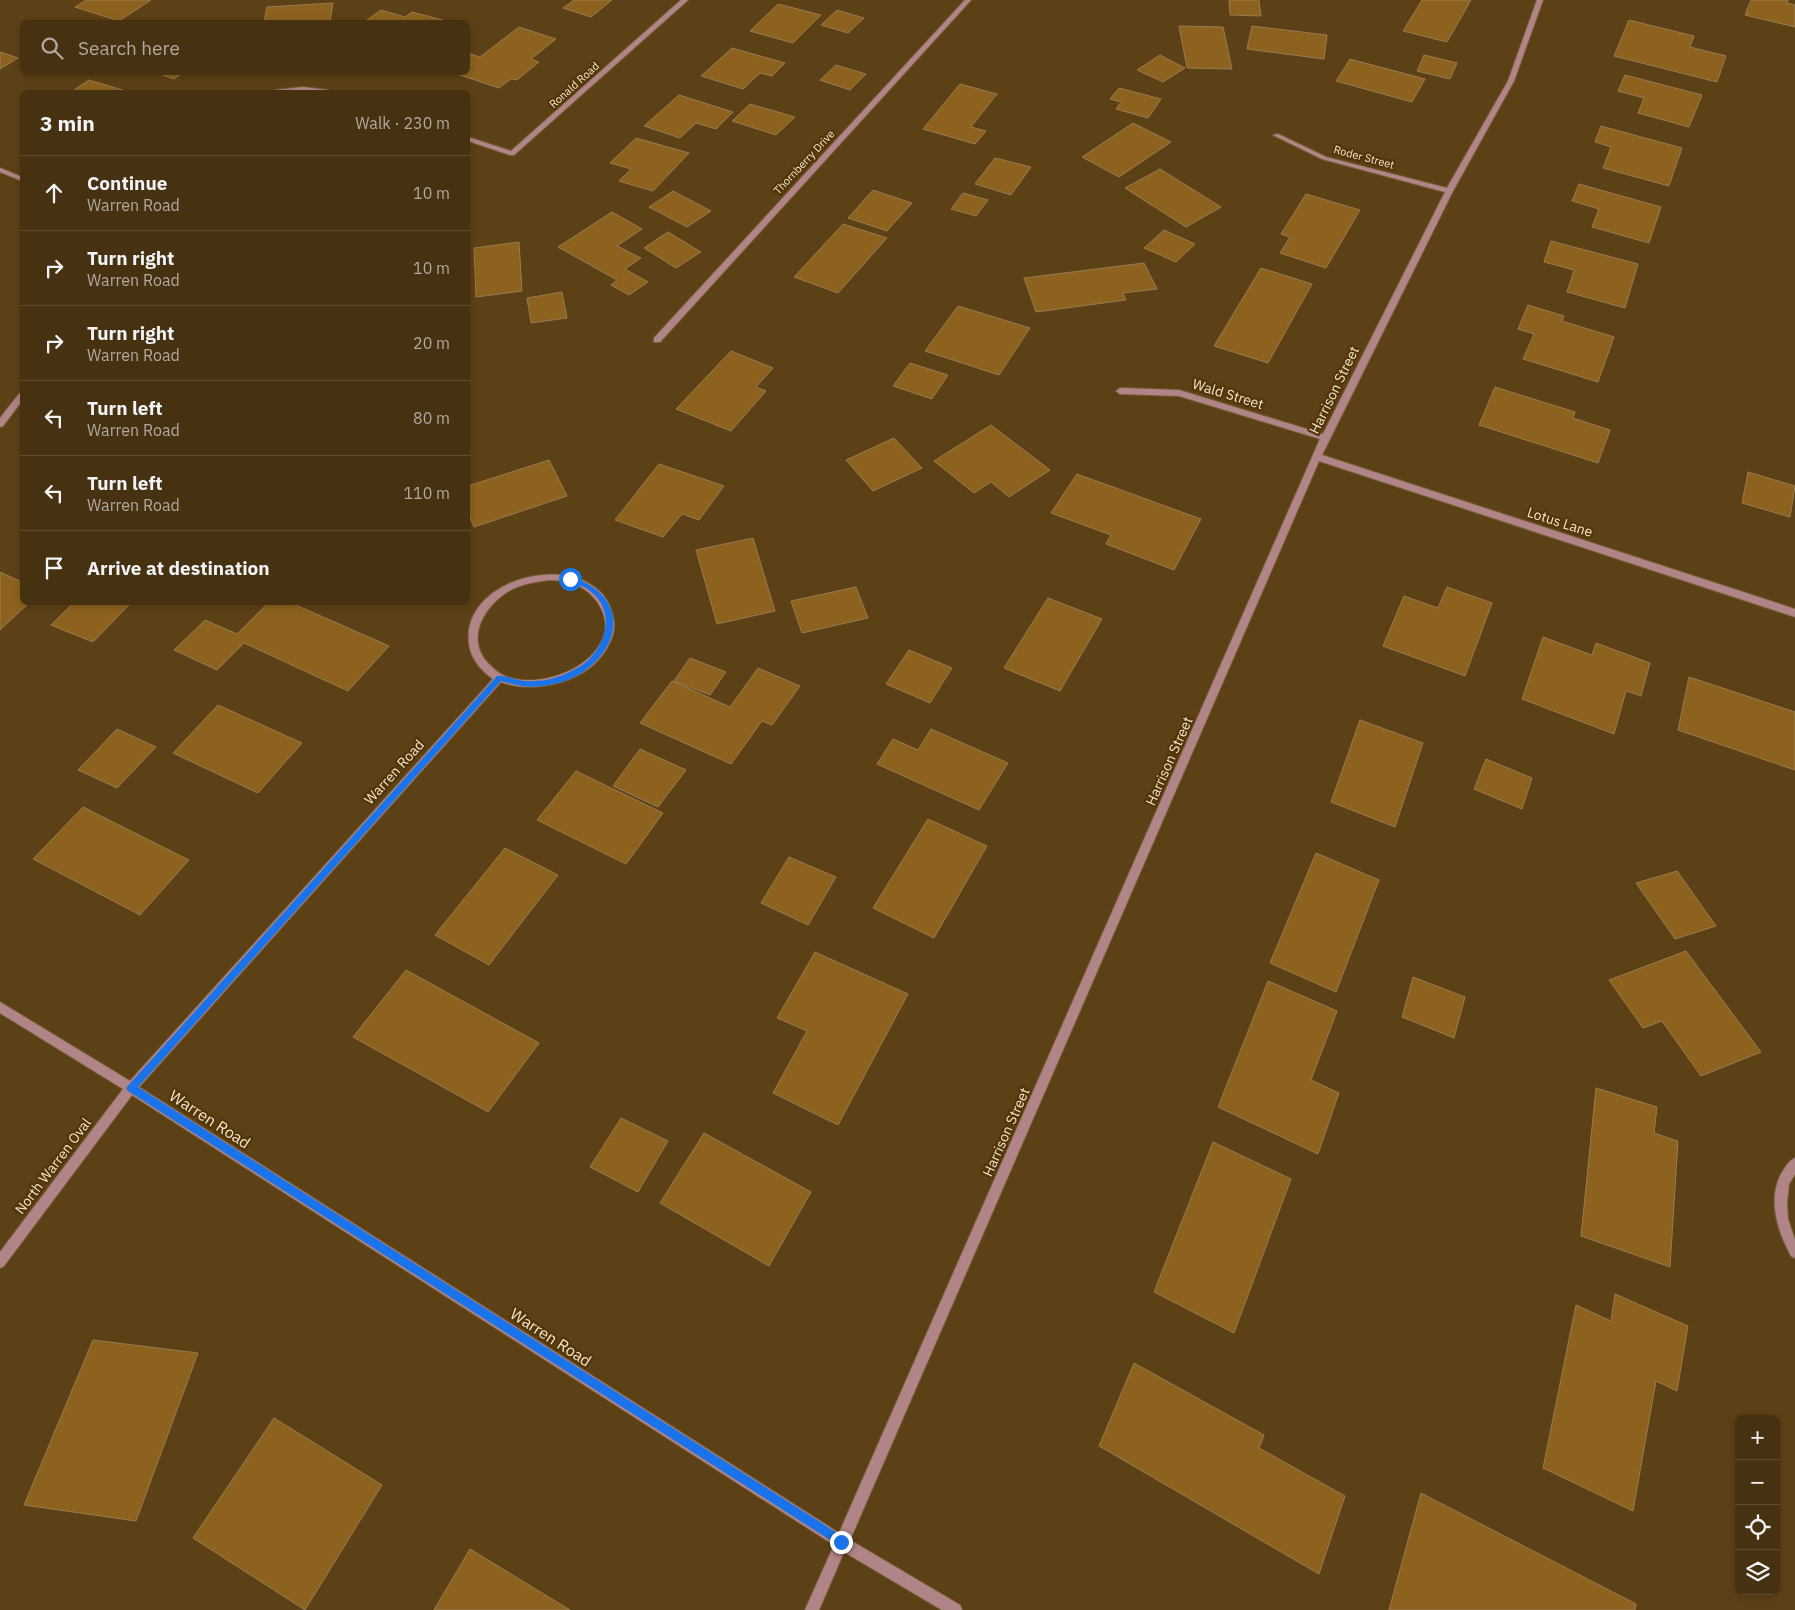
<!DOCTYPE html>
<html lang="en">
<head>
<meta charset="utf-8">
<style>
  body { margin:0; font-family:"IBM Plex Sans",sans-serif; background:#503d1e; color:#f1f3f6 }
  .controls { position:absolute; right:15px; bottom:15px; display:grid; overflow:hidden; border-radius:8px; box-shadow:0 2px 8px #0003 }
  .controls button { width:45px; height:45px; display:grid; place-items:center; padding:0; border:0; border-bottom:1px solid #5e4c30; background:#463110; color:#f1f3f6; font:25px sans-serif }
  .stop { position:absolute; width:15px; height:15px; margin:-11px; border:4px solid #1a73e8; border-radius:50%; background:#fff }
  .stop.end { background:#1a73e8; border-color:#fff; box-shadow:0 1px 5px #0008 }
  .list { margin:0; padding:0; list-style:none }
  h2 { display:flex; justify-content:space-between; align-items:center; height:65px; margin:0; padding:0 20px; font-size:21px }
  h2 small { font-size:16px; font-weight:400; color:#b0a99f }
  .list li { display:grid; grid-template-columns:32px 1fr auto; gap:15px; align-items:center; box-sizing:border-box; height:75px; padding:0 20px; border-top:1px solid #5e4c30 }
  .list b { display:block; font-size:19px; white-space:nowrap }
  .list p { margin:0; font-size:16px; white-space:nowrap; color:#b0a99f }
  .list em { font-size:16px; font-style:normal; color:#b0a99f }
  .icon { flex:none; width:28px; height:28px; fill:none; stroke:currentColor; stroke-width:2; stroke-linecap:round; stroke-linejoin:round }
  .map { position:relative; flex:none; width:1795px; height:1610px; overflow:hidden }
  .search { position:absolute; background:#463110; box-shadow:0 2px 8px #0003; left:20px; top:20px; width:450px; height:55px; display:flex; align-items:center; gap:12px; box-sizing:border-box; padding:0 18px; border-radius:8px; color:#b0a99f; font-size:19px }
  .panel { position:absolute; background:#463110; box-shadow:0 2px 8px #0003; left:20px; top:90px; width:450px; height:515px; border-radius:8px }
  .map>svg:first-child { display:block }
  .building { fill:#8d621e; stroke:#997b51 }
  .lines { fill:none; stroke-linecap:round; stroke-linejoin:round }
  .street-casing { stroke:#785e37; stroke-width:2 }
  .street { fill:#b18487; fill-rule:evenodd }
  .route { fill:#1a73e8 }
  .labels { text-anchor:middle; dominant-baseline:central; stroke-width:4.5; stroke-linejoin:round; paint-order:stroke }
  .far-street-label { font-size:11px; fill:#f5e4ce; stroke:#523608 }
  .street-label { font-size:14px; fill:#f5e4ce; stroke:#523608 }
  .near-street-label { font-size:16px; fill:#f5e4ce; stroke:#523608 }
</style>
</head>
<body>
<div class="map">
<svg width="1795" height="1610" viewBox="0 0 1795 1610">
  <rect width="100%" height="100%" fill="#5d4116"/>
  <g class="building">
    <polygon points="86,0 151,0 119,21 75,7"/>
    <polygon points="574,0 612,0 591,17 563,8"/>
    <polygon points="1229,0 1259,0 1261,16 1230,15"/>
    <polygon points="1422,0 1471,0 1447,42 1403,31"/>
    <polygon points="1751,0 1788,0 1787,3 1795,5 1795,27 1745,15"/>
    <polygon points="333,3 330,22 264,22 267,7"/>
    <polygon points="778,4 821,15 793,43 750,31"/>
    <polygon points="381,10 405,17 412,12 450,22 364,22"/>
    <polygon points="837,10 864,18 848,33 821,25"/>
    <polygon points="1629,20 1694,36 1690,47 1726,56 1717,82 1614,56"/>
    <polygon points="1179,26 1223,27 1232,69 1187,68"/>
    <polygon points="1252,26 1327,35 1324,59 1247,49"/>
    <polygon points="519,27 556,39 531,59 539,62 517,80 511,79 499,88 451,72 468,72 468,53 480,57"/>
    <polygon points="732,48 785,63 772,76 760,73 743,89 701,76"/>
    <polygon points="0,52 18,58 0,69"/>
    <polygon points="1160,55 1185,68 1163,82 1137,70"/>
    <polygon points="1424,55 1457,63 1450,79 1417,71"/>
    <polygon points="1350,59 1425,79 1412,102 1336,81"/>
    <polygon points="836,65 866,74 850,90 820,80"/>
    <polygon points="155,72 184,72 174,79"/>
    <polygon points="1625,75 1702,95 1689,127 1638,113 1644,98 1618,91"/>
    <polygon points="89,80 129,92 71,92"/>
    <polygon points="960,84 997,94 971,127 986,131 975,144 923,129"/>
    <polygon points="1119,88 1161,99 1148,118 1116,109 1121,102 1110,99"/>
    <polygon points="679,95 733,112 716,129 696,123 680,138 644,126"/>
    <polygon points="750,104 795,117 776,135 732,121"/>
    <polygon points="1133,123 1171,142 1119,177 1082,157"/>
    <polygon points="1601,126 1682,148 1669,186 1603,168 1611,147 1595,142"/>
    <polygon points="636,138 689,153 653,191 619,181 631,169 610,163"/>
    <polygon points="995,158 1031,167 1011,195 975,184"/>
    <polygon points="1160,169 1221,207 1186,227 1125,188"/>
    <polygon points="1579,184 1661,207 1649,243 1592,227 1599,209 1572,201"/>
    <polygon points="873,190 912,203 887,231 848,218"/>
    <polygon points="673,191 711,211 687,227 649,207"/>
    <polygon points="963,193 988,200 976,216 951,209"/>
    <polygon points="1306,194 1360,210 1326,268 1280,253 1290,237 1281,234"/>
    <polygon points="612,212 642,229 617,246 641,258 625,269 648,282 629,295 611,285 617,280 558,247"/>
    <polygon points="843,224 887,238 838,293 794,277"/>
    <polygon points="1164,230 1195,244 1176,262 1144,248"/>
    <polygon points="668,232 701,252 676,268 644,248"/>
    <polygon points="1551,241 1638,264 1625,308 1567,292 1574,270 1544,262"/>
    <polygon points="519,242 522,291 476,297 474,248"/>
    <polygon points="1144,263 1157,289 1123,293 1126,300 1036,312 1024,278"/>
    <polygon points="1261,268 1312,284 1268,363 1214,346"/>
    <polygon points="562,292 567,318 531,323 527,298"/>
    <polygon points="1528,305 1564,316 1562,321 1614,337 1598,382 1523,359 1534,334 1518,329"/>
    <polygon points="958,306 1030,328 999,375 925,351"/>
    <polygon points="731,351 773,368 756,387 766,391 731,431 676,409"/>
    <polygon points="910,363 948,375 932,399 893,386"/>
    <polygon points="1495,387 1575,412 1573,418 1610,430 1598,463 1479,425"/>
    <polygon points="991,425 1050,470 1009,497 991,482 974,493 934,461"/>
    <polygon points="894,438 922,468 873,491 846,460"/>
    <polygon points="549,460 567,496 474,527 468,512 468,486"/>
    <polygon points="659,464 724,486 699,520 682,514 663,537 615,520"/>
    <polygon points="1748,472 1795,486 1790,517 1742,503"/>
    <polygon points="1077,474 1201,519 1174,570 1106,544 1111,535 1051,513"/>
    <polygon points="753,538 775,611 717,624 696,550"/>
    <polygon points="0,572 22,582 22,602 30,602 0,630"/>
    <polygon points="856,587 868,618 802,633 791,601"/>
    <polygon points="1447,587 1492,603 1465,676 1383,646 1404,596 1438,608"/>
    <polygon points="1048,598 1102,619 1060,691 1004,668"/>
    <polygon points="74,602 124,602 129,605 93,642 51,625"/>
    <polygon points="269,602 289,602 389,646 348,691 244,643 217,670 174,650 205,620 237,634"/>
    <polygon points="1543,637 1592,655 1596,643 1650,663 1641,696 1626,691 1614,734 1522,699"/>
    <polygon points="909,650 952,668 930,703 886,684"/>
    <polygon points="690,658 726,672 710,695 674,681"/>
    <polygon points="758,668 800,686 772,725 762,721 731,764 640,723 672,681 730,707"/>
    <polygon points="1689,677 1795,712 1795,770 1678,730"/>
    <polygon points="218,705 302,743 258,793 173,753"/>
    <polygon points="1360,720 1423,743 1395,827 1331,802"/>
    <polygon points="117,729 156,747 117,788 78,770"/>
    <polygon points="931,729 1008,763 979,810 877,764 893,739 918,750"/>
    <polygon points="640,749 686,770 658,807 613,786"/>
    <polygon points="1486,759 1532,778 1522,809 1474,789"/>
    <polygon points="576,771 663,813 626,864 537,820"/>
    <polygon points="83,807 189,860 140,915 33,859"/>
    <polygon points="928,819 987,846 934,938 873,908"/>
    <polygon points="505,848 558,875 489,965 435,935"/>
    <polygon points="1316,853 1379,880 1336,992 1270,963"/>
    <polygon points="789,857 836,877 808,925 761,903"/>
    <polygon points="1677,871 1716,926 1675,939 1636,883"/>
    <polygon points="1686,951 1761,1052 1701,1076 1662,1021 1643,1028 1609,980"/>
    <polygon points="815,952 908,994 838,1125 773,1093 807,1031 777,1018"/>
    <polygon points="406,970 539,1043 488,1112 353,1037"/>
    <polygon points="1413,977 1465,997 1454,1038 1402,1017"/>
    <polygon points="1268,981 1337,1011 1311,1080 1339,1093 1318,1154 1218,1107"/>
    <polygon points="1596,1088 1657,1107 1654,1133 1678,1141 1670,1267 1581,1236"/>
    <polygon points="621,1118 668,1141 638,1192 590,1167"/>
    <polygon points="704,1133 811,1192 769,1266 660,1203"/>
    <polygon points="1213,1142 1291,1179 1234,1333 1154,1292"/>
    <polygon points="1615,1294 1688,1326 1677,1391 1656,1381 1633,1511 1543,1468 1576,1305 1611,1321"/>
    <polygon points="93,1340 198,1353 136,1521 24,1505"/>
    <polygon points="1134,1363 1264,1435 1259,1448 1345,1496 1319,1574 1099,1446"/>
    <polygon points="274,1418 382,1485 305,1610 193,1538"/>
    <polygon points="1421,1493 1636,1604 1635,1610 1389,1610"/>
    <polygon points="470,1549 570,1610 434,1610"/>
  </g>
  <g class="lines">
    <g class="street-casing">
      <g id="street">
        <polygon points="681,0 688,0 514,155 510,155 468,141 468,137 511,151"/>
        <polygon points="965,0 971,0 660,342 654,342 654,338"/>
        <path d="M1537,0H1543L1514,81L1453,191L1322,455L1795,609V617L1319,461L850,1540L960,1605L962,1610H942L844,1552L819,1610H805L834,1545L132,1095L4,1266L0,1268V1252L123,1089L0,1013V1002L130,1081L493,679C483,672 473,661 470,649C455,586 558,552 599,591C607,598 611,607 613,617C616,627 613,637 608,646C590,681 537,695 501,682L139,1087L839,1533L1320,439L1179,396L1120,394L1116,391L1120,388L1179,390L1323,434L1445,192L1322,159L1273,135L1278,134L1326,157L1447,188L1508,81ZM549,580C556,581 565,580 572,583C597,592 616,621 599,646C582,673 537,687 507,677C500,674 496,671 491,666C464,642 482,607 509,591C521,584 535,582 549,580Z"/>
        <polygon points="303,87 328,90 331,92 272,92 275,90"/>
        <polygon points="0,168 22,177 22,181 0,172"/>
        <polygon points="22,393 22,401 3,426 0,427 0,418 19,394"/>
        <path d="M1795,1158V1174L1789,1184L1787,1202L1788,1219L1795,1240V1258L1791,1256C1777,1230 1766,1196 1784,1169C1787,1165 1790,1160 1795,1158Z"/>
      </g>
    </g>
    <use href="#street" class="street"/>
  </g>
  <path class="route" d="M570,576C650,603 607,681 542,686C528,688 515,685 501,681L138,1087L845,1538L847,1542L845,1546L841,1547L128,1091L126,1088L497,676C504,675 512,679 519,680C527,682 538,681 546,680C560,677 574,671 585,663C609,643 616,607 586,588C580,585 573,583 568,581V577Z"/>
  <g class="labels">
    <g class="far-street-label">
      <text transform="translate(574 85) rotate(-42)">Ronald Road</text>
      <text transform="translate(1364 157) rotate(15)">Roder Street</text>
      <text transform="translate(804 162) rotate(-47)">Thornberry Drive</text>
    </g>
    <g class="street-label">
      <text transform="translate(1334 390) rotate(-64)">Harrison Street</text>
      <text transform="translate(1228 394) rotate(17)">Wald Street</text>
      <text transform="translate(1560 522) rotate(18)">Lotus Lane</text>
      <text transform="translate(1169 761) rotate(-66)">Harrison Street</text>
      <text transform="translate(394 772) rotate(-48)">Warren Road</text>
      <text transform="translate(1006 1132) rotate(-66)">Harrison Street</text>
      <text transform="translate(53 1166) rotate(-53)">North Warren Oval</text>
    </g>
    <g class="near-street-label">
      <text transform="translate(210 1119) rotate(33)">Warren Road</text>
      <text transform="translate(551 1337) rotate(33)">Warren Road</text>
    </g>
  </g>
</svg>
<div class="controls">
<button>+</button>
<button>−</button>
<button><svg class="icon" aria-label="locate" viewBox="0 0 24 24"><circle cx="12" cy="12" r="6"/><path d="M12 2v4M12 18v4M2 12h4M18 12h4"/></svg></button>
<button><svg class="icon" aria-label="layers" viewBox="0 0 24 24"><path d="M12 4l9 5-9 5-9-5zM3 14l9 5 9-5"/></svg></button>
</div>
<div class="stop" style="left:570px;top:579px"></div>
<div class="stop end" style="left:841px;top:1542px"></div>
<div class="search"><svg class="icon" aria-label="search" viewBox="0 0 24 24"><circle cx="10" cy="10" r="6"/><path d="M15 15l6 6"/></svg>Search here</div>
<section class="panel">
<h2>3 min<small>Walk · 230 m</small></h2>
<ul class="list">
<li><svg class="icon" aria-label="ahead" viewBox="0 0 24 24"><path d="M12 20V5M6 11l6-6 6 6"/></svg><div><b>Continue</b><p>Warren Road</p></div><em>10 m</em></li>
<li><svg class="icon" aria-label="right" viewBox="0 0 24 24"><path d="M7 20v-9h11M14 6l5 5-5 5"/></svg><div><b>Turn right</b><p>Warren Road</p></div><em>10 m</em></li>
<li><svg class="icon" aria-label="right" viewBox="0 0 24 24"><path d="M7 20v-9h11M14 6l5 5-5 5"/></svg><div><b>Turn right</b><p>Warren Road</p></div><em>20 m</em></li>
<li><svg class="icon" aria-label="left" viewBox="0 0 24 24"><path d="M17 20v-9H6M10 6l-5 5 5 5"/></svg><div><b>Turn left</b><p>Warren Road</p></div><em>80 m</em></li>
<li><svg class="icon" aria-label="left" viewBox="0 0 24 24"><path d="M17 20v-9H6M10 6l-5 5 5 5"/></svg><div><b>Turn left</b><p>Warren Road</p></div><em>110 m</em></li>
<li><svg class="icon" aria-label="arrive" viewBox="0 0 24 24"><path d="M6 21V4h12l-3 4 3 4H6"/></svg><div><b>Arrive at destination</b></div></li>
</ul>
</section>
</div>
</body>
</html>
